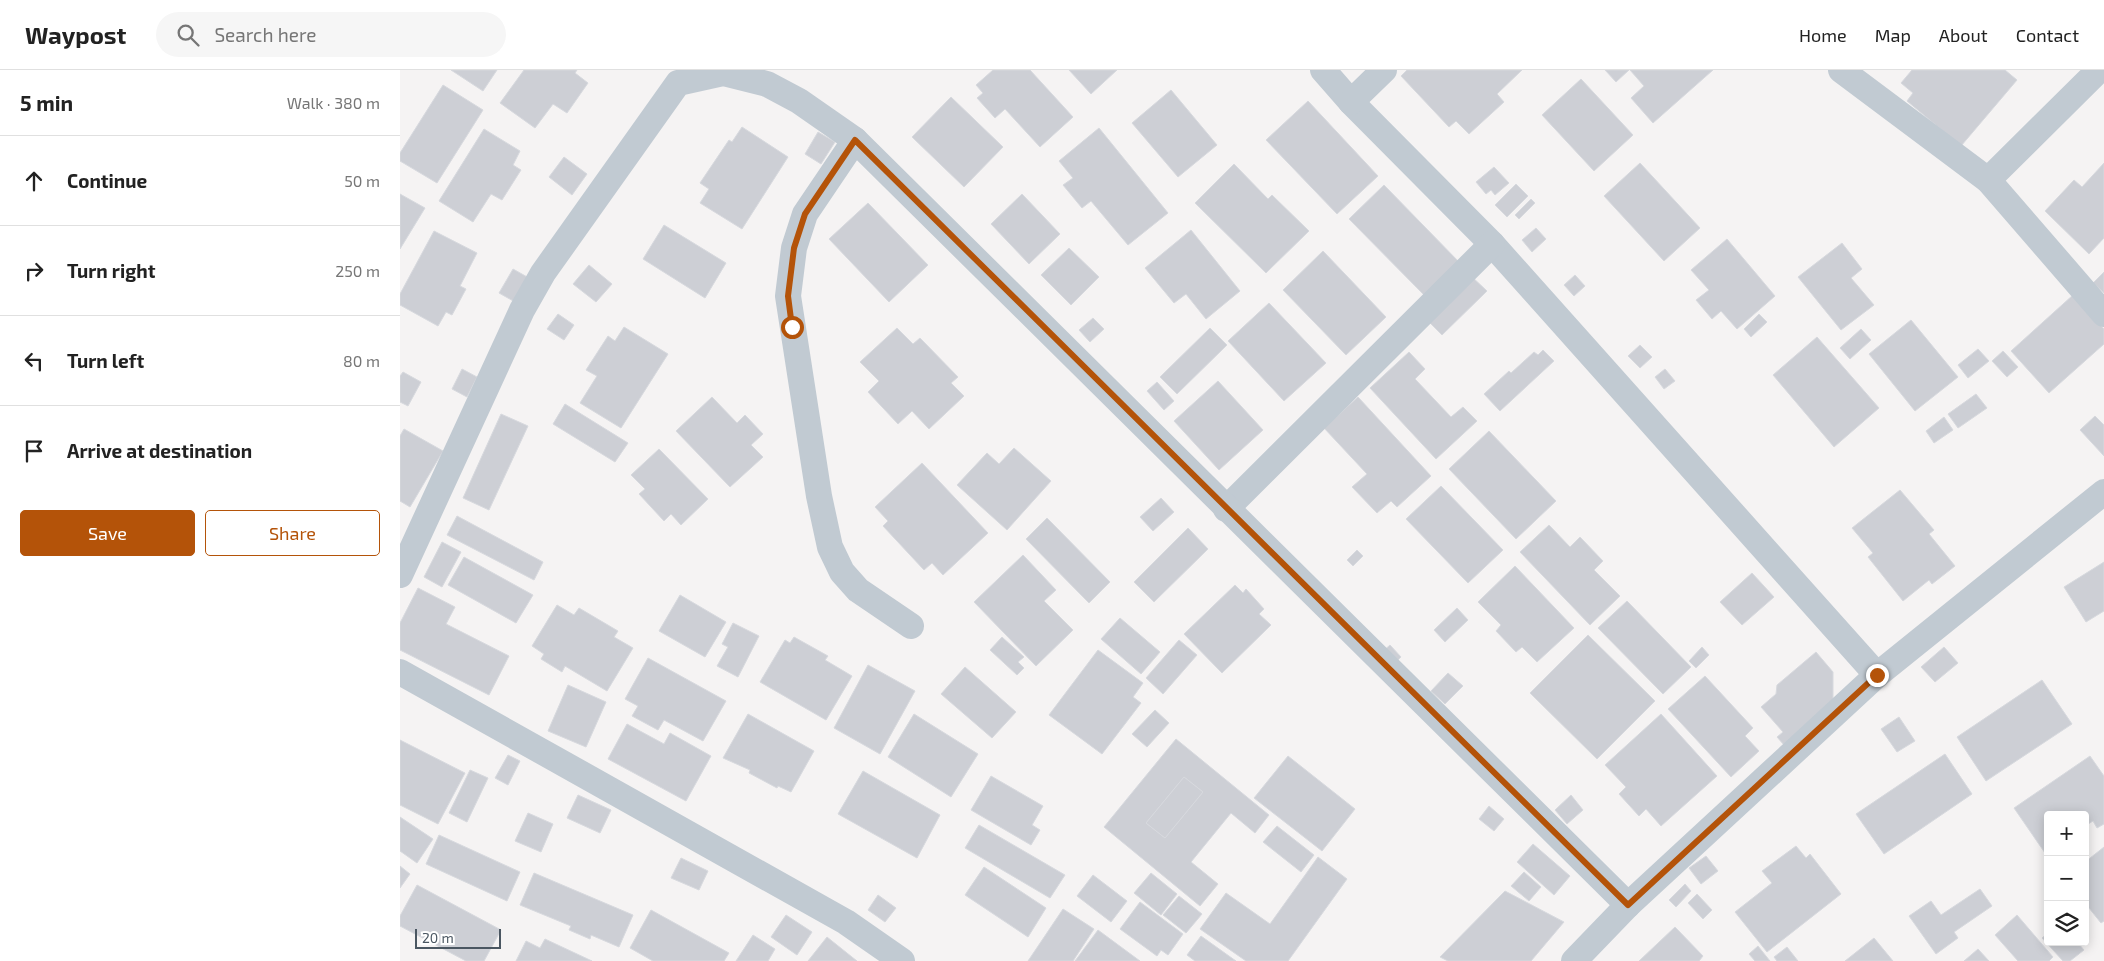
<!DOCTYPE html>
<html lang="en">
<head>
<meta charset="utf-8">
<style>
  body { margin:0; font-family:"Exo 2",sans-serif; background:#f6f6f6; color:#222 }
  .controls { position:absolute; right:15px; bottom:15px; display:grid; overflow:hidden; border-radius:5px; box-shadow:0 2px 12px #0003 }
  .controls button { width:45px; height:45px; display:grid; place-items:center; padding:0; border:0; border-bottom:1px solid #e0e0e0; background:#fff; color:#222; font:25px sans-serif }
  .scale { position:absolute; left:15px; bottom:12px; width:86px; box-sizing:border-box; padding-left:5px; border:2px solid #4a5661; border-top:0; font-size:14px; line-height:18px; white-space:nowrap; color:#4a5661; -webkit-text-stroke:4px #fff; paint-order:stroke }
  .stop { position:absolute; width:15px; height:15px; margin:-11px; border:4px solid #b45309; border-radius:50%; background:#fff }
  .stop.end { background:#b45309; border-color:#fff; box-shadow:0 1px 5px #0008 }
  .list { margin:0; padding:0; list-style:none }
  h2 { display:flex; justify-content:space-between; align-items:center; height:65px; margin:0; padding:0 20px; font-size:21px }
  h2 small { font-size:16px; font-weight:400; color:#767676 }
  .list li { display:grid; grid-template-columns:32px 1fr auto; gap:15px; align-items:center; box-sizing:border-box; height:90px; padding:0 20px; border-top:1px solid #e0e0e0 }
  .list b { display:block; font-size:19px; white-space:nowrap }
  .list em { font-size:16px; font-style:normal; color:#767676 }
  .actions { display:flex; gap:10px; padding:15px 20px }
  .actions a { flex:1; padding:11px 0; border:1px solid #b45309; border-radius:5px; text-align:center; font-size:18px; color:#b45309 }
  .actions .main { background:#b45309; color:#fff }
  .icon { flex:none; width:28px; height:28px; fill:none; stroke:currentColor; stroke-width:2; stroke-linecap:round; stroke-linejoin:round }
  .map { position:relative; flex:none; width:1704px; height:891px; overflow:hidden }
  header { display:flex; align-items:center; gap:30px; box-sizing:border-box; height:70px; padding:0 25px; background:#fff; border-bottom:1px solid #e0e0e0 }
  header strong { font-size:24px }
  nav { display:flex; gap:28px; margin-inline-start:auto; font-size:18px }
  .search { width:350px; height:45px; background:#f6f6f6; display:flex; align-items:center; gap:12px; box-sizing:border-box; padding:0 18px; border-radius:28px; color:#767676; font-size:19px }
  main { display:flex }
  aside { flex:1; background:#fff }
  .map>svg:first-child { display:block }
  .building { fill:#cdcfd5; stroke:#d7d9de; fill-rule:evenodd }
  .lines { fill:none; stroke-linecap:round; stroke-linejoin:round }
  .street { stroke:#c1cad2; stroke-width:26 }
  .route { stroke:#b45309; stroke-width:6 }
</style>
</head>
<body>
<header>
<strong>Waypost</strong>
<div class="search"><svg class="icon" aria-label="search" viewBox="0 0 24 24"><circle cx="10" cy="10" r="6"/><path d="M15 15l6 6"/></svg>Search here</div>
<nav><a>Home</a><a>Map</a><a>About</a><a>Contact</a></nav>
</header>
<main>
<aside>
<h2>5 min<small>Walk · 380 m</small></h2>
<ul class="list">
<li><svg class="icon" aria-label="ahead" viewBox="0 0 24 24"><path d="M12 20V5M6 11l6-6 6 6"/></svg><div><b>Continue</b></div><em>50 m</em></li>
<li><svg class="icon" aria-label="right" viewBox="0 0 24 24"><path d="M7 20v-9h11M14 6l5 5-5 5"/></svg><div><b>Turn right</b></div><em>250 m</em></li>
<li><svg class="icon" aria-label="left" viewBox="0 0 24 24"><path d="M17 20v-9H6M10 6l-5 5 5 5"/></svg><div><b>Turn left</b></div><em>80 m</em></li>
<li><svg class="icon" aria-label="arrive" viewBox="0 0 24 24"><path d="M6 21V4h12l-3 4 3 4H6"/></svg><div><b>Arrive at destination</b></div></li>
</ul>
<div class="actions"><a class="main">Save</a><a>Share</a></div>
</aside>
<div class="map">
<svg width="1704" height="891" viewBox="0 0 1704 891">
  <rect width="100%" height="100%" fill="#f5f3f3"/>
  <g class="building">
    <polygon points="51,0 97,0 83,21"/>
    <polygon points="124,0 177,0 175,3 188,13 167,43 153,34 135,58 100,33"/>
    <polygon points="593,0 630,0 673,47 640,77 605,39 595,48 577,28 583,23 576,15"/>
    <polygon points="669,0 717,0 691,24"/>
    <polygon points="1007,0 1122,0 1097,24 1104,32 1069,64 1056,51 1049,57 1001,6"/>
    <polygon points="1205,0 1229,0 1216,12"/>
    <polygon points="1230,0 1313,0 1253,53 1231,28 1244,16"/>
    <polygon points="1512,0 1605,0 1617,10 1561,76 1507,31 1513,23 1501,13"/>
    <polygon points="1181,9 1233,65 1194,101 1142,45"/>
    <polygon points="43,15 83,40 37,113 0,91 0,83"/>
    <polygon points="771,20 817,75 778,107 732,53"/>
    <polygon points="551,27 603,77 564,117 512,67"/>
    <polygon points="908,31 978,106 937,144 866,70"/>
    <polygon points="342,57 388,87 342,159 300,133 309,119 300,113 329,70 332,72"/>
    <polygon points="699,58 768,143 728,175 691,131 682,138 663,115 673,108 659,91"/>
    <polygon points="84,59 120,81 113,95 121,100 102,130 91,124 73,152 39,131"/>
    <polygon points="418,62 435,72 421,94 405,84"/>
    <polygon points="164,87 187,104 172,125 149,107"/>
    <polygon points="1240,93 1300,158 1264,191 1204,126"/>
    <polygon points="1704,93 1704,168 1689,184 1645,141 1674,110 1682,117"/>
    <polygon points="834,94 868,129 872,125 909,161 866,203 795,133"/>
    <polygon points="1094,97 1109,113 1095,125 1091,120 1086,124 1076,112"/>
    <polygon points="1116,114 1128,126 1107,147 1095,135"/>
    <polygon points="984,115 1060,193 1025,226 949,149"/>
    <polygon points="0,124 25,138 0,179"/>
    <polygon points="622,124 660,164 629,194 591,154"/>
    <polygon points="1131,129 1135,133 1119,149 1115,145"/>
    <polygon points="468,133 528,195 489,232 429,169"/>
    <polygon points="264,155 326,193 305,228 243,189"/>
    <polygon points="1136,158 1146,169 1132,182 1122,170"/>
    <polygon points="791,160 840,221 806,249 786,224 774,233 745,198"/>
    <polygon points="34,161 77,183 60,216 66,219 52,245 46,242 38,256 0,235 0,224"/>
    <polygon points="1327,169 1375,226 1337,259 1321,241 1312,249 1296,230 1309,220 1291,200"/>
    <polygon points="1442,173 1462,199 1451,208 1474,235 1441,260 1398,207"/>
    <polygon points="669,178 699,207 671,235 641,205"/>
    <polygon points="923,181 986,247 946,285 883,220"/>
    <polygon points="189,195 212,214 196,232 173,214"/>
    <polygon points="113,199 129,208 115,232 99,223"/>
    <polygon points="1704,202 1704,223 1693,213"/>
    <polygon points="1070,205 1087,221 1042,265 1026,249"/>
    <polygon points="1175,205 1185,216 1174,226 1164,215"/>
    <polygon points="1673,225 1704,259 1704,274 1649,323 1611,281"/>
    <polygon points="869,233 926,293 884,331 828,271"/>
    <polygon points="158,244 174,255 164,270 147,259"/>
    <polygon points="1359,244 1367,252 1351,267 1344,259"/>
    <polygon points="693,248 704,259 690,272 679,260"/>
    <polygon points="1511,250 1558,307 1515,341 1469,284"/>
    <polygon points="224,257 268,284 221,358 180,333 197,306 186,300 208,266 215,271"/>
    <polygon points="497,258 513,274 520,268 558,307 551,313 564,326 529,359 512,341 498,354 468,322 479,311 460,292"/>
    <polygon points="810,258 827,275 777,324 760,307"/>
    <polygon points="1461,259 1471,270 1450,289 1440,278"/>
    <polygon points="1417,267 1479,338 1434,377 1373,305"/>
    <polygon points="1240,275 1252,287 1240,298 1228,286"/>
    <polygon points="1578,279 1589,291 1568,308 1558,295"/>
    <polygon points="1143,280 1154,291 1100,341 1084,324 1109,301 1111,303 1134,282 1138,285"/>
    <polygon points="1603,281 1618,297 1607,307 1592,291"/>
    <polygon points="1009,282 1025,299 1015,309 1051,347 1063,337 1077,351 1036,389 970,318"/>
    <polygon points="62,299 77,307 67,327 52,319"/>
    <polygon points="1265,299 1275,311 1264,319 1255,307"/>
    <polygon points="3,302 21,312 8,336 0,332 0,306"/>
    <polygon points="818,311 863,360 819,400 774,351"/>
    <polygon points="757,312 774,331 764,340 747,321"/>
    <polygon points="1576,324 1587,338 1558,358 1548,344"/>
    <polygon points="312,327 337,353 345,345 363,364 351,375 363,387 330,417 276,361"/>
    <polygon points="958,327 1031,406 997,437 991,431 977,443 952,417 967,404 924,358"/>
    <polygon points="165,334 228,373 215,392 153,354"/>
    <polygon points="101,344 128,356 89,440 63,428"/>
    <polygon points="1695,346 1704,355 1704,386 1680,360"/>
    <polygon points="1544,347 1553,360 1534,373 1526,361"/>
    <polygon points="4,359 43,381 10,437 0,431 0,366"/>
    <polygon points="1089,361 1156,431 1116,469 1049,399"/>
    <polygon points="614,378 651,411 607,460 557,415 587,383 599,394"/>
    <polygon points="259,379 308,429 281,455 271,444 264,451 239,424 245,419 231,405"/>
    <polygon points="522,393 588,463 543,505 532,493 524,500 483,456 488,451 475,437"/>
    <polygon points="1041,416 1103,480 1068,513 1006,449"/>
    <polygon points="1500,420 1534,460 1529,464 1555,496 1532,514 1529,510 1503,531 1468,487 1473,483 1452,458"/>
    <polygon points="761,428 774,442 753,461 740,447"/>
    <polygon points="57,446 143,492 134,510 47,465"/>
    <polygon points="647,448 710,512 689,533 626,469"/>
    <polygon points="1149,455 1170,477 1180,467 1203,491 1194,500 1220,526 1190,555 1120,482"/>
    <polygon points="788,458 808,479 754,532 734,512"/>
    <polygon points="42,472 61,482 42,517 24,507"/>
    <polygon points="957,480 963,486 953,496 947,490"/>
    <polygon points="623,485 656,520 644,531 673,560 636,596 574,532"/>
    <polygon points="64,487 133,525 116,553 48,515"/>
    <polygon points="1704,492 1704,541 1686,552 1664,517"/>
    <polygon points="1115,496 1174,558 1137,592 1122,577 1116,582 1096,561 1101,555 1078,532"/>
    <polygon points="1352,503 1374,527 1342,555 1320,532"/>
    <polygon points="835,515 843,523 846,519 864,539 859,544 871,555 822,603 784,564"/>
    <polygon points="18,518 55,537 46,554 109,586 89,625 0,580 0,553"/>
    <polygon points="280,525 326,552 305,587 259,561"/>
    <polygon points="1227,531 1291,597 1263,624 1198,558"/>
    <polygon points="157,535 174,545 179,538 218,561 214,567 233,578 207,621 165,596 162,602 141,589 144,584 132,576"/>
    <polygon points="1057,538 1068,550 1045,572 1034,560"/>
    <polygon points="720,548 760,582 741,604 701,569"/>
    <polygon points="333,553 359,566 338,607 317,596 328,577 322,574"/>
    <polygon points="1188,565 1255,631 1197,689 1130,623"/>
    <polygon points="394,567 428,586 425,590 452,606 426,650 360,612 385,570 390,573"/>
    <polygon points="602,567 624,587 618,592 624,598 617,605 590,580"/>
    <polygon points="779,570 797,585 763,624 746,608"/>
    <polygon points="990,575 1001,587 993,595 981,583"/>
    <polygon points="1302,577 1309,585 1296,598 1289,591"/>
    <polygon points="1544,577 1558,593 1535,612 1521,597"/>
    <polygon points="698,580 743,613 733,627 741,633 702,684 649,645"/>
    <polygon points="1416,582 1433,602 1433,634 1384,675 1377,667 1383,662 1361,637 1376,624 1377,615"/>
    <polygon points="248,588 326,631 303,671 264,650 258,660 232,646 238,636 225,629"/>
    <polygon points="468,595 515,621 480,684 434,658"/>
    <polygon points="565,597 616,642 592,668 541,624"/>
    <polygon points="1048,603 1063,616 1045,634 1031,621"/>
    <polygon points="1305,606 1353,658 1345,666 1359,681 1331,707 1268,639"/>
    <polygon points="1642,610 1672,654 1586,711 1557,667"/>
    <polygon points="168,615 206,632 186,677 148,661"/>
    <polygon points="755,640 769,653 747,677 732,664"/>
    <polygon points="348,644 414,681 391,722 378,716 377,718 349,703 350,700 323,688"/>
    <polygon points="514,644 578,684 551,727 488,687"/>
    <polygon points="1261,644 1317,706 1261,756 1246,739 1239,746 1219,724 1226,717 1205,695"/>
    <polygon points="1499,647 1515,671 1497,682 1481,659"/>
    <polygon points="227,654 264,674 270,663 311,686 286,731 208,689"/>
    <path d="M776,669L869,745L855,763L831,743L791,792L818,814L800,836L704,757ZM784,707L803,722L765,768L746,753Z"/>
    <polygon points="0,670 65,703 38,754 0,735"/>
    <polygon points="1545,684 1572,724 1484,784 1456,744"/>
    <polygon points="108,685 120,691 108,715 95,708"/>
    <polygon points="888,686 955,739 922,781 854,728"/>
    <polygon points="1690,686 1704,706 1704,754 1697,758 1693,751 1685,756 1685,745 1648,745 1648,782 1645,783 1614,738"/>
    <polygon points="70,700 88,708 67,752 49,743"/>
    <polygon points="463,701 540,745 517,788 438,744"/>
    <polygon points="591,706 643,736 632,755 640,760 631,775 571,740"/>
    <polygon points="784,707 803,722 765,768 746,753"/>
    <polygon points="178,725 211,740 200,763 167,748"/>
    <polygon points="1171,725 1183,740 1167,754 1155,740"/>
    <polygon points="1089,736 1104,749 1094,761 1079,749"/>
    <polygon points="128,743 153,754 141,782 115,771"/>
    <polygon points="0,747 33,769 17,793 0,781"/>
    <polygon points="579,755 665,805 650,828 565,778"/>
    <polygon points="877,756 914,785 901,802 863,772"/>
    <polygon points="39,765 120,802 107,831 26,794"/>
    <polygon points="1133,774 1170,806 1154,825 1117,792"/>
    <polygon points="1396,776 1406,788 1410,784 1441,824 1367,882 1335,842 1372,813 1362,801"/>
    <polygon points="1704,777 1704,851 1701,853 1685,833 1685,792"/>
    <polygon points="1306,786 1318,801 1301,814 1289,798"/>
    <polygon points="918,787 947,809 888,891 846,891 800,859 826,823 870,854"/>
    <polygon points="281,788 308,801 299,820 271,808"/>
    <polygon points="0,796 10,804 0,818"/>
    <polygon points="584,797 646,838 628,867 565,825"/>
    <polygon points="1124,802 1141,817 1129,831 1111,816"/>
    <polygon points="134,803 233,845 219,877 191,865 190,869 169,860 171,856 120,835"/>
    <polygon points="751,803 777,824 761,845 734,823"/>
    <polygon points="693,805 727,831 711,852 677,826"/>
    <polygon points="1285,814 1291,821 1276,837 1269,830"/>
    <polygon points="17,815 101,860 84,891 66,891 0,856 0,846"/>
    <polygon points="1580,819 1592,836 1554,862 1558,868 1536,884 1509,846 1531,831 1541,845"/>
    <polygon points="1105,821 1164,852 1131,891 1048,891 1040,887"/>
    <polygon points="1297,824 1312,840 1303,849 1288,833"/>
    <polygon points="478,825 496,838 485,852 468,840"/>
    <polygon points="779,826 802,844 786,863 763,845"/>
    <polygon points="740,832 783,864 768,885 761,880 757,886 720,859"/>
    <polygon points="663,839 694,859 673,891 628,891"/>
    <polygon points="251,840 329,883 324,891 253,891 230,878"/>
    <polygon points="386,845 412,862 397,885 371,867"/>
    <polygon points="1617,845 1653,887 1649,891 1618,891 1595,865"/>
    <polygon points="1275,857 1303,886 1299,891 1239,891"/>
    <polygon points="698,860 740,891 675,891"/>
    <polygon points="1648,863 1648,872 1677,872 1684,880 1670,891 1663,891 1642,868"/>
    <polygon points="353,865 375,879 368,891 336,891"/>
    <polygon points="801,866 836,891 795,891 787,885"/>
    <polygon points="427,867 457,891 408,891"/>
    <polygon points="1474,868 1493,891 1445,891"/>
    <polygon points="145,869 192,891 116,891 126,871 140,878"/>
    <polygon points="1358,876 1370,891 1355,891 1349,884"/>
    <polygon points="1387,877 1398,891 1377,891 1374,887"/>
    <polygon points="1578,879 1589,891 1564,891"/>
  </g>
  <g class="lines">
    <g class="street">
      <polyline points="923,0 951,32 1092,174 1477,605"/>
      <polyline points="1441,0 1588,110 1704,244"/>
      <polyline points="951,32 984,0"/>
      <polyline points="455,70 405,144 394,178 388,226 419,426 430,477 442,502 458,520 511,556"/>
      <polyline points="1588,110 1699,0"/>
      <polyline points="826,439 1092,174"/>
      <polyline points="0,505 122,240 143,203 278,13 323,3 367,14 399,31 455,70 1228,835"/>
      <polyline points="0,602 446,852 502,891"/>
      <polyline points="1174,891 1228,835 1477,605 1704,422"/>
    </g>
  </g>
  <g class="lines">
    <polyline class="route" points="392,257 388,226 394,178 405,144 455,70 1228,835 1477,605"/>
  </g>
</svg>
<div class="controls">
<button>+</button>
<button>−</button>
<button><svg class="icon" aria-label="layers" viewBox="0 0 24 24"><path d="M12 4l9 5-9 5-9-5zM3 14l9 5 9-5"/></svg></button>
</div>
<div class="scale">20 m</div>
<div class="stop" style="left:392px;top:257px"></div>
<div class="stop end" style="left:1477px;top:605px"></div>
</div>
</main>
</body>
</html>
